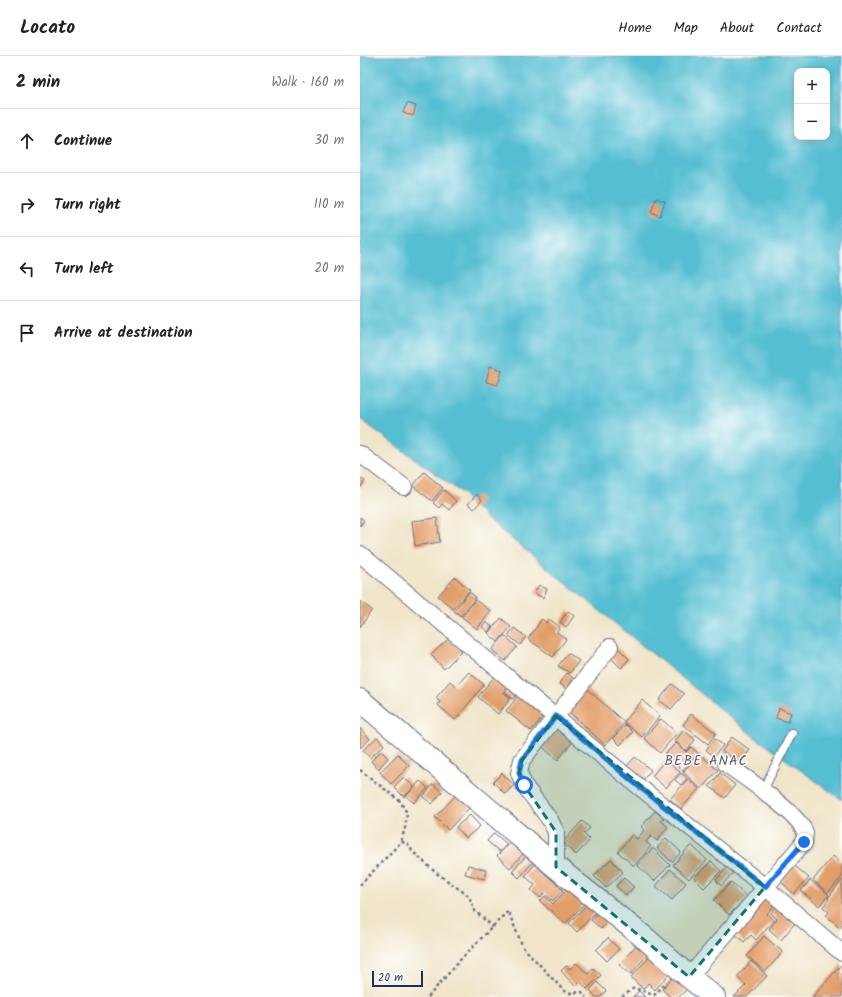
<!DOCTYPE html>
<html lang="en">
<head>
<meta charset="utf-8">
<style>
  body { margin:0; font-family:Kalam,sans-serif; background:#f2f2f2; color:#222 }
  .controls { position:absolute; right:12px; top:12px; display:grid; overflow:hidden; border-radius:8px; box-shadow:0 2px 10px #0003 }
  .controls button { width:36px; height:36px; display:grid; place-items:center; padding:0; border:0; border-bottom:1px solid #e0e0e0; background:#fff; color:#222; font:20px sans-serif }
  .scale { position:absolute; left:12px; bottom:10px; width:51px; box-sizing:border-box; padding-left:4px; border:2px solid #1b2f5e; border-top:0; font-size:11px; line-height:14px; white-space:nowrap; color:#1b2f5e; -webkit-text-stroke:3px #fff; paint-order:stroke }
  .stop { position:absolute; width:12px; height:12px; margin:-9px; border:3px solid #1a73e8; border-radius:50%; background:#fff }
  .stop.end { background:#1a73e8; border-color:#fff; box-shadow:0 1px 4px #0008 }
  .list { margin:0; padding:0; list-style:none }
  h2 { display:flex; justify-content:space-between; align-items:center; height:52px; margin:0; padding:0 16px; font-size:17px }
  h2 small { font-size:13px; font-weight:400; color:#767676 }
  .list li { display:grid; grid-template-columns:26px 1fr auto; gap:12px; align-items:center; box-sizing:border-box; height:64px; padding:0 16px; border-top:1px solid #e0e0e0 }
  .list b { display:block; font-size:15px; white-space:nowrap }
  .list em { font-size:13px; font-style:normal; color:#767676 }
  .icon { flex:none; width:22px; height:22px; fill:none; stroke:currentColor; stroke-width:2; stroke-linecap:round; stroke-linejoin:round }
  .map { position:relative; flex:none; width:482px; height:941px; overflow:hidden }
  header { display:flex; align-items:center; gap:24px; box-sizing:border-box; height:56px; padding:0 20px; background:#fff; border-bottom:1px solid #e0e0e0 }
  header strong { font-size:19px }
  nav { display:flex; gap:22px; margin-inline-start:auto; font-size:14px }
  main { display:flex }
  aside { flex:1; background:#fff }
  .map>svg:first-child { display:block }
  .water { fill:#55bed2; stroke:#387698; fill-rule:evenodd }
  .building { fill:#e29d67 }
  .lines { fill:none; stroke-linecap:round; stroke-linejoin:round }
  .lane-casing { stroke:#666f83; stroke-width:10 }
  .street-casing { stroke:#666f83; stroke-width:18 }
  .secondary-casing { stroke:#666f83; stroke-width:24 }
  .path { stroke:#666f83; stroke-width:2.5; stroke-dasharray:3 3; stroke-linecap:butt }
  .lane { stroke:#fff; stroke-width:8 }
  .street { stroke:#fff; stroke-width:16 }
  .secondary { stroke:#fff; stroke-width:22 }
  .route { stroke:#1a73e8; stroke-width:5 }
  .marked { fill:#0f766e; fill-opacity:0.2; stroke:#0f766e; stroke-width:3; stroke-dasharray:8 5; stroke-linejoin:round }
  .labels { text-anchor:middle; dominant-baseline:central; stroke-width:3; stroke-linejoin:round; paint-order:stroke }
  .quarter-label { font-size:14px; letter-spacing:1px; fill:#615661; stroke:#fff }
</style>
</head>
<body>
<header>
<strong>Locato</strong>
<nav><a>Home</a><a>Map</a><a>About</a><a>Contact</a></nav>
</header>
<main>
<aside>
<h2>2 min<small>Walk · 160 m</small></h2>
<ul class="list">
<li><svg class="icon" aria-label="ahead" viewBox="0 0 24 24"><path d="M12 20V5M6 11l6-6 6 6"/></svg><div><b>Continue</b></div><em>30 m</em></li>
<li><svg class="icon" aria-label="right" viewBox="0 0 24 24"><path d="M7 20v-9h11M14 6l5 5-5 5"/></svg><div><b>Turn right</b></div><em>110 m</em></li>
<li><svg class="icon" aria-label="left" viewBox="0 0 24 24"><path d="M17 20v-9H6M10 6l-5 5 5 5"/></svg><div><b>Turn left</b></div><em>20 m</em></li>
<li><svg class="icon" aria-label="arrive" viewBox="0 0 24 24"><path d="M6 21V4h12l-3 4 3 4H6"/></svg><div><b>Arrive at destination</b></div></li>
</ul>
</aside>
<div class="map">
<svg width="482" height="941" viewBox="0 0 482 941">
  <rect width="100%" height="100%" fill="#fff"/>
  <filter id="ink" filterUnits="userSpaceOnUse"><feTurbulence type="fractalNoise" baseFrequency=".025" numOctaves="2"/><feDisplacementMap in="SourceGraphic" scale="8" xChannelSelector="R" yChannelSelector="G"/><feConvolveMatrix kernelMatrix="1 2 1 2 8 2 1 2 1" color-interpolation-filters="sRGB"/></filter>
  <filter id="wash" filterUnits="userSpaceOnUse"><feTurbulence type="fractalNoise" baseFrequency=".012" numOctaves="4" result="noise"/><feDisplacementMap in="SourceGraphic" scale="16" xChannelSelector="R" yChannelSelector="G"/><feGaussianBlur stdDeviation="0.9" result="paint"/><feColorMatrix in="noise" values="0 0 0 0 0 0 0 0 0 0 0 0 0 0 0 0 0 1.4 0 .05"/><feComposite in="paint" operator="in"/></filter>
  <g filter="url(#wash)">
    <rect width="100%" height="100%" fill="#f0e5c9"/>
    <path class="water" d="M0,0H482V744L392,679L125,461L102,437L0,363ZM437,15H467V81H437Z"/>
    <g id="blocks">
      <g class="building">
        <polygon points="47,47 56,50 53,60 43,57"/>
        <polygon points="296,142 305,145 300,160 291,156"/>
        <polygon points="130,310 142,314 138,329 126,326"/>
        <polygon points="64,416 83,432 72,445 53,430"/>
        <polygon points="0,422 5,425 0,432"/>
        <polygon points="84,434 96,445 89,454 82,448 79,452 73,447"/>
        <polygon points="117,438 122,444 114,453 108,448"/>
        <polygon points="0,461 4,464 0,470"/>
        <polygon points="77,462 80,486 55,490 52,465"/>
        <polygon points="95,521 110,534 93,553 78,540"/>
        <polygon points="179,529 187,533 183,542 174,537"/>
        <polygon points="109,536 116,541 101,560 94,555"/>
        <polygon points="115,544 131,555 117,573 102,561"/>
        <polygon points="0,545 12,554 0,571"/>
        <polygon points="208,555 214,560 206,571 200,566"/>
        <polygon points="141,562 151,571 138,586 128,577"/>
        <polygon points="182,563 186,567 189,563 200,571 197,576 206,583 193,601 168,583"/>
        <polygon points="126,566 132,571 128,576 122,571"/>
        <polygon points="154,572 166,581 160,589 148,579"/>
        <polygon points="144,579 157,591 145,605 132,594"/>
        <polygon points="89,582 102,595 84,613 71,599"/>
        <polygon points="255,589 269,603 261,612 247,598"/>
        <polygon points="208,597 219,605 210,617 198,610"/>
        <polygon points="109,616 124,629 95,664 78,649 80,646 76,642 90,625 96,630"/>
        <polygon points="207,617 214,623 206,633 199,627"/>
        <polygon points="136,618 149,628 143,636 151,642 138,658 118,641"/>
        <polygon points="312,628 324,638 311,653 299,644"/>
        <polygon points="151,629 159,636 153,643 145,636"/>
        <polygon points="226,632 265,667 245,689 207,654"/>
        <polygon points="161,636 186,657 171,675 146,655"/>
        <polygon points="282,644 300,660 282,681 264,666"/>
        <polygon points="419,652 431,657 428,666 416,662"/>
        <polygon points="331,658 356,677 348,688 323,669"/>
        <polygon points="301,663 317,677 300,697 284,682"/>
        <polygon points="266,669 273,676 260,689 253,682"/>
        <polygon points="196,670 214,684 198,704 180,689"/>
        <polygon points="0,672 10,683 0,692"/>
        <polygon points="324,674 335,684 326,695 315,685"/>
        <polygon points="17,681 24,689 10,702 3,694"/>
        <polygon points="372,681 390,694 379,709 362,695"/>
        <polygon points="355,683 363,689 354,700 346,694"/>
        <polygon points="316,687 326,696 331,691 338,697 323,714 305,698"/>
        <polygon points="21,695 28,702 18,713 11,705"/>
        <polygon points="38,698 49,710 31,728 20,716"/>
        <polygon points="339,698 358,714 341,733 323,716"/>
        <polygon points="275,701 291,714 282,725 266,711"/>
        <polygon points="306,703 320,716 306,732 292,720"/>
        <polygon points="142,717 154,729 145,738 133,726"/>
        <polygon points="321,717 327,722 321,729 315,724"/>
        <polygon points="360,717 375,729 365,742 349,730"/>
        <polygon points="44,721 54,731 44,741 34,731"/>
        <polygon points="328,723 339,733 321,753 310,743"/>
        <polygon points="60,725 68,732 54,747 46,740"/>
        <polygon points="73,728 82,736 72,748 63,741"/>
        <polygon points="99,736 112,749 88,774 75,761"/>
        <polygon points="295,755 304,762 301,765 308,771 297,785 291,780 286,786 291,790 274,810 258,796 272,779 277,783 284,774 281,771"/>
        <polygon points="110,759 120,770 106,782 96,771"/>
        <polygon points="222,765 230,772 224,778 230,784 216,799 203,786"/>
        <polygon points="134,777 147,788 140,796 127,785"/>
        <polygon points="306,782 321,796 312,806 297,792"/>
        <polygon points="152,784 165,796 150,812 137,800"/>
        <polygon points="331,789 347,804 329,823 313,809"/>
        <polygon points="293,792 310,809 294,825 277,809"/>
        <polygon points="166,800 173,806 159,822 152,815"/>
        <polygon points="473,800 482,808 482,821 468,837 453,824"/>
        <polygon points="251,803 263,816 246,832 234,820"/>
        <polygon points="351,805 361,815 344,832 334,822"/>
        <polygon points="175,808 203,834 193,845 184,837 180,842 171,834 175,829 165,820"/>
        <polygon points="108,809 126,814 124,823 105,818"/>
        <polygon points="435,810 449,822 434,838 421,826"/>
        <polygon points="367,811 373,817 361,830 356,824"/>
        <polygon points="310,813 326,827 312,844 296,830"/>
        <polygon points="264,822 274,831 266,839 256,830"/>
        <polygon points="450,824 469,839 459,850 441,835"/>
        <polygon points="482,824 482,868 480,871 466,860 469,856 463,851 469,843 468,842"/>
        <polygon points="371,826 387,841 369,859 354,844"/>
        <polygon points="209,831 225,847 205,868 180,845 185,840 193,848"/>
        <polygon points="403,839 414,850 407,858 414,864 396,884 391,879 384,886 372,875"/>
        <polygon points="227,848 236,856 217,876 209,867"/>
        <polygon points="416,851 435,867 421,884 409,873 417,863 411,857"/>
        <polygon points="240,854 250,863 241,873 231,864"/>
        <polygon points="404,880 423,896 405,916 387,900"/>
        <polygon points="248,882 259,893 247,905 236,894"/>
        <polygon points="277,888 288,898 271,918 259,909"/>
        <polygon points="290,900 309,918 295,934 288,927 283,933 271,921"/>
        <polygon points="391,905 407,920 387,941 374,941 386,929 377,921"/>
        <polygon points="216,907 228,918 233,912 241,919 227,933 220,925 215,930 201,915 206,910 210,913"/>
        <polygon points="482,908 482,941 452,941"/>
        <polygon points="315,919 328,932 319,941 310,941 302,933"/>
        <polygon points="237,926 246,935 240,941 236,941 230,934"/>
        <polygon points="279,935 285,941 273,941"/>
      </g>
    </g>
  </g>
  <g filter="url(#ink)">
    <use href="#blocks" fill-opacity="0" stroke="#666f83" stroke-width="1"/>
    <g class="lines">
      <g class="lane-casing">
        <polyline id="lane" points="403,734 432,677"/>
      </g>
      <g class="street-casing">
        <g id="street">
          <polyline points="0,398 44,431"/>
          <polyline points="0,498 272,725 405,831 482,897"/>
          <polyline points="196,811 196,776 190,764 164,729 159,717 162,704 250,591"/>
          <path d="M329,921L444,786C444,783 445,780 445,777C442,760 382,719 366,708"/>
        </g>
      </g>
      <g class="secondary-casing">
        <polyline id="secondary" points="0,644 196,811 285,882 329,921 354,941"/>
      </g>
      <g class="path">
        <polyline points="0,714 40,745 47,757 45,772 41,786"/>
        <polyline points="0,829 41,786 47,787 53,796 75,816 109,840 115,855 133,871"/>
        <polyline points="68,941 101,903 148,855 163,891 203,934 209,937 222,936 226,941"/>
        <polyline points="262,941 274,932 294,939 307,926"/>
      </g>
      <use href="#lane" class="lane"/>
      <use href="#street" class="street"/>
      <use href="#secondary" class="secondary"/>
    </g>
  </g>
  <g class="lines" filter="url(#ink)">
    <polyline class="route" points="164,729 159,717 162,704 196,660 272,725 405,831 444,786"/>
  </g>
  <path class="marked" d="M196,660L405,831L329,921L196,811V776L164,729L159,717L162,704Z"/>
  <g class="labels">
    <g class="quarter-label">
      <text x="346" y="705">BEBE ANAC</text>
    </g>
  </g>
</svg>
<div class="controls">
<button>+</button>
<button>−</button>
</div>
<div class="scale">20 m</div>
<div class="stop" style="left:164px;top:729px"></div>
<div class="stop end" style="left:444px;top:786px"></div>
</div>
</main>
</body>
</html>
